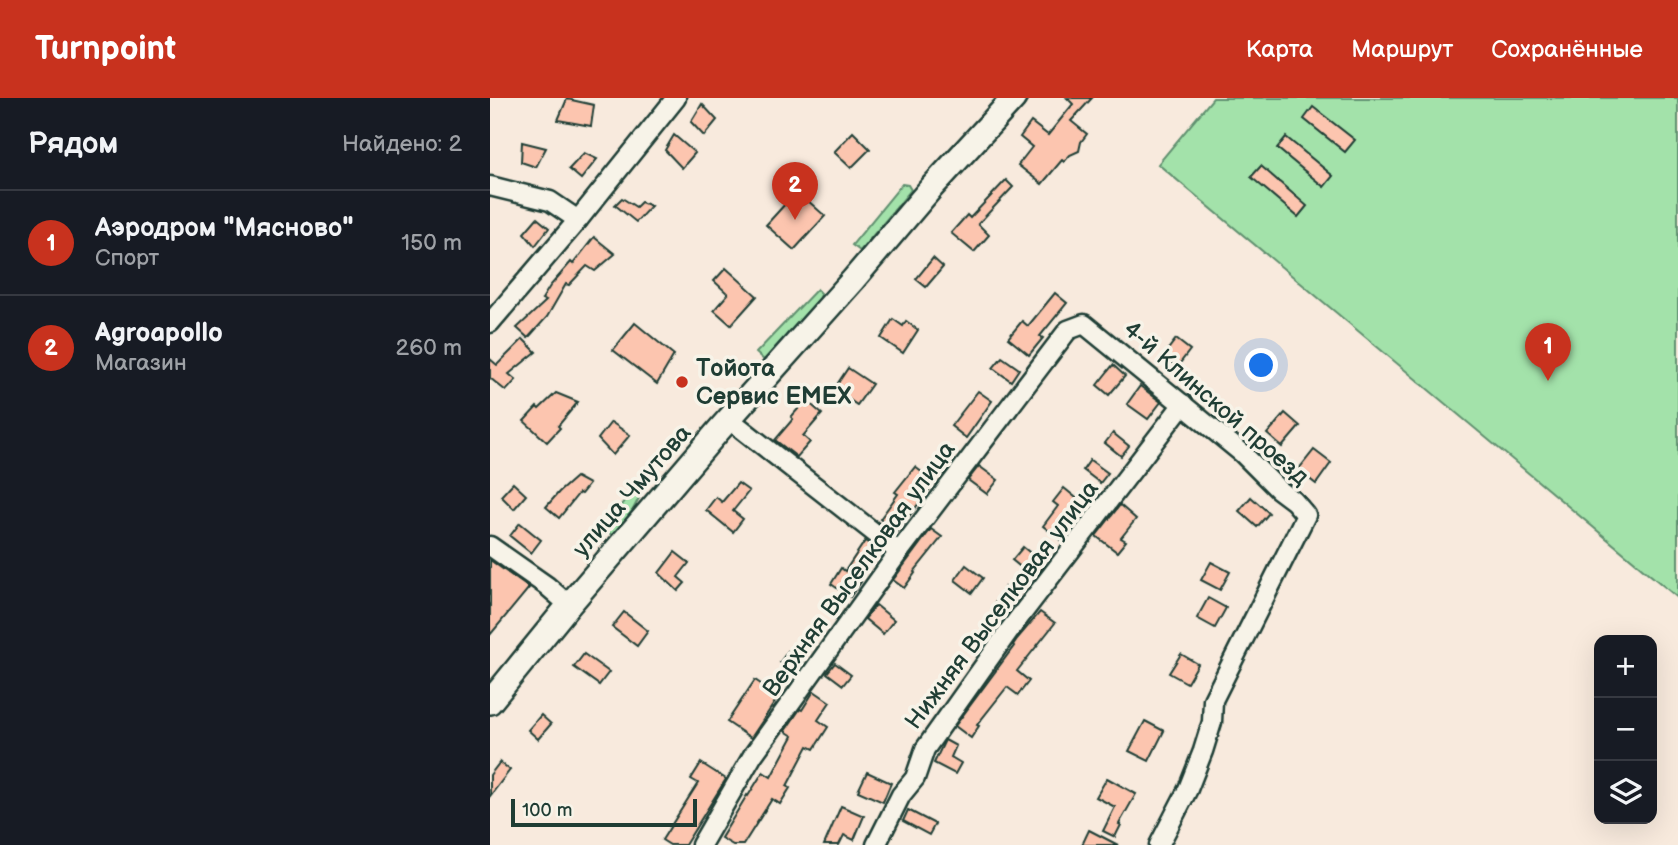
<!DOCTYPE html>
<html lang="ru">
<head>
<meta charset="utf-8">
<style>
  body { margin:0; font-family:"Balsamiq Sans",sans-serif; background:#242831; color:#f1f3f6 }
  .controls { position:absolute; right:21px; bottom:21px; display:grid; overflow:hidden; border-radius:14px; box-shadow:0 7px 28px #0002 }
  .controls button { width:63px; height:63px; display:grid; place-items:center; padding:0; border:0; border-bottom:2px solid #363941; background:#171b24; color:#f1f3f6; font:35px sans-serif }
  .scale { position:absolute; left:21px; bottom:18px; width:186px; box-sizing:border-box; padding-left:7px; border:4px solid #1f3d34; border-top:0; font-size:19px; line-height:24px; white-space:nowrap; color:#1f3d34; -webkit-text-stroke:5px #f7f3e8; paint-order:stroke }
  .you { position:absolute; left:772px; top:268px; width:24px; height:24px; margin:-18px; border:5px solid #fff; border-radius:50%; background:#1a73e8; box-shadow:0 0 0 10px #1a73e833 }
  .badge { display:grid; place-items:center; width:46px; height:46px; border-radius:50%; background:#c8321e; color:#fff; font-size:23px; font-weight:700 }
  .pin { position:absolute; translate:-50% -58px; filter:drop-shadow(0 2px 4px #0008) }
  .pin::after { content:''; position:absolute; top:37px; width:24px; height:21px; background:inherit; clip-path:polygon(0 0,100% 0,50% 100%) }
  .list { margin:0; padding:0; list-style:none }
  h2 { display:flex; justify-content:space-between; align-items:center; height:91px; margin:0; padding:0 28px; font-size:30px }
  h2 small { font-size:23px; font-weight:400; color:#9ea1a6 }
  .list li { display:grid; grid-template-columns:46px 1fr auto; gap:21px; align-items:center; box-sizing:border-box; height:105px; padding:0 28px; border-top:2px solid #363941 }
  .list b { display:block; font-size:26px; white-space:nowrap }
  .list p { margin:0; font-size:23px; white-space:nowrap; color:#9ea1a6 }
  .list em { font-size:23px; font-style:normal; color:#9ea1a6 }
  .icon { flex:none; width:38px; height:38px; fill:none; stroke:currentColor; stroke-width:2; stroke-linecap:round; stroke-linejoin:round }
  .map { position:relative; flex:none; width:1188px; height:747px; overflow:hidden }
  header { display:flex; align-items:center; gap:42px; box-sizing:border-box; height:98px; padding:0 35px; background:#c8321e; color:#fff }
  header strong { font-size:33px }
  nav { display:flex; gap:38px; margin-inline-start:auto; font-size:24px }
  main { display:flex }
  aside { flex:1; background:#171b24 }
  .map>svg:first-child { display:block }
  .green { fill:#a3e2aa; stroke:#61906f; stroke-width:2 }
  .building { fill:#fcc5af; stroke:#1f3d34; stroke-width:2 }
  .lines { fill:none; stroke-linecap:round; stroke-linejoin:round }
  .minor-casing { stroke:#1f3d34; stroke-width:23 }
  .major-casing { stroke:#1f3d34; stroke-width:28 }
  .minor { stroke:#f7f3e8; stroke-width:18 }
  .major { stroke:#f7f3e8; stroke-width:23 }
  .poi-dot { fill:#c8321e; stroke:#f7f3e8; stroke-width:2.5 }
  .labels { text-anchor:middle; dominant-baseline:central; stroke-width:7; stroke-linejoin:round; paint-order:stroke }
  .poi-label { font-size:24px; font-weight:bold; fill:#1f3d34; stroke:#f7f3e8; text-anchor:start }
  .street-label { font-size:24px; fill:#1f3d34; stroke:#f7f3e8 }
</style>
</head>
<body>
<header>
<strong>Turnpoint</strong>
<nav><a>Карта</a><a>Маршрут</a><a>Сохранённые</a></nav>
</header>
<main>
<aside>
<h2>Рядом<small>Найдено: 2</small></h2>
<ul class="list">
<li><span class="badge">1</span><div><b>Аэродром &quot;Мясново&quot;</b><p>Спорт</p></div><em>150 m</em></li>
<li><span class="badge">2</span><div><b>Agroapollo</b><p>Магазин</p></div><em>260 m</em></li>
</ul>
</aside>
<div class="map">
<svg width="1188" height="747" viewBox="0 0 1188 747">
  <rect width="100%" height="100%" fill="#f8eadd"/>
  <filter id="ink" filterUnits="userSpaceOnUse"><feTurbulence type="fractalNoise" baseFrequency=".0143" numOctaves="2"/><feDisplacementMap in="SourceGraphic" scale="14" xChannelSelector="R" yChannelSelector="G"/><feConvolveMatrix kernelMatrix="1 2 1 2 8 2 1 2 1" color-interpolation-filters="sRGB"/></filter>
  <g filter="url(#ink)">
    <g class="green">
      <polygon points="723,0 1188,0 1188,500 668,66"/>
      <polygon points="412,86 418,87 421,92 370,153 362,147"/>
      <polygon points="327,191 331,195 330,200 274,262 266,255"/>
      <polygon points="145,390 150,398 138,421 122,437 112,430"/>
    </g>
    <g class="building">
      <polygon points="577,0 602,0 581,23 597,36 591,44 589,53 580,57 574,64 572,62 552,86 528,67 542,49 530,39 541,24 558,37 583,6"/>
      <polygon points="77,1 104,7 101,28 68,22"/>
      <polygon points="212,6 227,22 214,38 201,24"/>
      <polygon points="823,9 865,42 855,54 814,21"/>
      <polygon points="363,34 380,51 361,70 344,54"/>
      <polygon points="184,37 205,55 192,70 175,52"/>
      <polygon points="796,39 843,78 834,89 787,50"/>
      <polygon points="32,44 56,50 46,69 31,64"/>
      <polygon points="94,55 107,61 91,81 79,71"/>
      <polygon points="771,68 817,108 808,119 761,79"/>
      <polygon points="516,82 523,89 488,126 499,137 484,154 461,135 477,117 480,120"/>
      <polygon points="307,93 335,118 304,152 276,127"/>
      <polygon points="132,100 146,109 151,104 161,108 146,124 125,107"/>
      <polygon points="47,120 59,130 45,148 34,135"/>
      <polygon points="104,139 125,156 105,173 97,168 79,187 76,186 57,219 38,240 27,230 56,203 52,201 60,188 81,164 83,166"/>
      <polygon points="443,160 453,169 436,189 426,181"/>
      <polygon points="236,170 267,198 241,227 224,212 238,196 224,183"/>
      <polygon points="565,195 577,205 550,238 553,240 539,257 518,240 532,223 538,228"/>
      <polygon points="403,221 413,228 416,223 428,232 413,255 391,240"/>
      <polygon points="145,225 184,257 167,286 123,252"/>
      <polygon points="33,241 46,254 19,276 26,282 16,293 0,280 0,261 7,267"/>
      <polygon points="686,241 700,252 687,269 673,258"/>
      <polygon points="512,259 529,271 521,283 503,270"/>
      <polygon points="623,267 635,278 619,297 607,287"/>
      <polygon points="358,270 382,286 367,307 344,291"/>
      <polygon points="650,288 671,304 658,321 637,306"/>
      <polygon points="488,293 502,303 476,340 461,328"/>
      <polygon points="66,295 88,304 68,328 70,330 57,344 34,323 47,309 49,311"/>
      <polygon points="316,302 332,316 313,338 320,344 307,359 285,342 303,321 301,319"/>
      <polygon points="795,315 810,328 792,349 777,336"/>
      <polygon points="121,324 140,337 123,357 108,341"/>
      <polygon points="623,335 639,348 631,358 615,345"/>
      <polygon points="824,352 841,365 826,386 808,372"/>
      <polygon points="600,362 618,375 610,385 593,372"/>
      <polygon points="489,368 508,382 497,396 478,382"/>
      <polygon points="425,369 445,384 407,434 390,421 408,396 405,394"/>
      <polygon points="86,379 99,386 91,396 89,395 69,420 56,409 69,394"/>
      <polygon points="23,385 36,397 24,411 11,398"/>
      <polygon points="248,385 259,393 243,413 253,421 243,434 216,412 226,399 232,404"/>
      <polygon points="574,390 596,408 571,442 553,428 568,408 563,404"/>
      <polygon points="761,399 779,415 767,429 749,413"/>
      <polygon points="630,407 646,421 631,440 636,443 627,454 606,438"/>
      <polygon points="30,425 51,442 41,455 20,438"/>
      <polygon points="441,431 452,439 424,474 425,475 414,490 403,482"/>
      <polygon points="375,443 388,452 368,482 371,484 360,499 341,486 351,470 355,473"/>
      <polygon points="533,449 555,467 544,480 522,462"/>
      <polygon points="185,454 199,465 188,479 195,485 188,493 169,475"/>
      <polygon points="0,462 39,490 0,537"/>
      <polygon points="721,464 740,474 730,492 711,482"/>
      <polygon points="476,467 493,480 482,495 465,482"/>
      <polygon points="515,489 528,499 515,519 502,510"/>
      <polygon points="718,500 736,510 725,530 707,520"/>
      <polygon points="386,507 404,522 393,536 375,521"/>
      <polygon points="134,514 158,533 147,548 122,529"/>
      <polygon points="550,514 565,525 527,573 539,583 528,597 517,589 487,627 489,628 481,640 465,628 524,548 523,547 527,541"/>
      <polygon points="298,553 313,565 304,576 290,564"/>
      <polygon points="94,556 119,574 109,587 84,569"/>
      <polygon points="691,556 708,566 697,585 679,575"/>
      <polygon points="345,565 361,577 353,587 337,575"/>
      <polygon points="265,582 289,598 261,640 237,624"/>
      <polygon points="324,593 340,604 328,622 338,629 324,651 318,648 297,688 300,690 290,706 282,701 253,747 243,747 231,740 257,697 258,698 273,674 281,679 303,638 295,633 310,611 312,612"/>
      <polygon points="51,617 61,626 48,641 38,632"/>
      <polygon points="655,623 674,633 659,663 639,653"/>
      <polygon points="455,642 466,648 461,659 471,665 465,676 444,665"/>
      <polygon points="10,664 20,672 0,698 0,677"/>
      <polygon points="211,665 236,681 195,747 180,747 172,742 208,685 201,681"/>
      <polygon points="377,674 401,685 393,704 368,693"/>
      <polygon points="617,680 646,696 629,726 631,727 625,739 613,733 625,709 606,699"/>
      <polygon points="351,708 374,718 364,742 354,737 349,747 334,747"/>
      <polygon points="418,712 445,726 439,737 413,723"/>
      <polygon points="599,732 628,747 592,747"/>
    </g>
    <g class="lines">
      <g class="minor-casing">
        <g id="minor">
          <polyline points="0,88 60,103 88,122"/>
          <polyline points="0,225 88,122 186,0"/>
          <polyline points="239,321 409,454"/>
          <polyline points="0,448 57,488 79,507"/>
          <polyline points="211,747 263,657 409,454 578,232 594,226 752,355 788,391 804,403 816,417 723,602 722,624 713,653 698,691 669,747"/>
          <polyline points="386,747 411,697 425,680 435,651 518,534 693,306"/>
        </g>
      </g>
      <g class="major-casing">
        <polyline id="major" points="0,604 79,507 229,332 363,182 442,89 524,0"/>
      </g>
      <use href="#minor" class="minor"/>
      <use href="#major" class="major"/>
    </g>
  </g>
  <circle class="poi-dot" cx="192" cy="284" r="7"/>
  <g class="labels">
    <g class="poi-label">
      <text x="206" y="270">Тойота<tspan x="206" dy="28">Сервис EMEX</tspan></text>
    </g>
    <g class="street-label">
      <text transform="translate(726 305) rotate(41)">4-й Клинской проезд</text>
      <text transform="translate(142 393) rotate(-49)">улица Чмутова</text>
      <text transform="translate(369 471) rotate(-54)">Верхняя Выселковая улица</text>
      <text transform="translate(512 507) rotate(-53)">Нижняя Выселковая улица</text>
    </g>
  </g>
</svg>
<div class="controls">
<button>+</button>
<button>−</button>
<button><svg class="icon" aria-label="layers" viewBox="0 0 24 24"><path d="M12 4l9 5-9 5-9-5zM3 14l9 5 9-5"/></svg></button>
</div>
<div class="scale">100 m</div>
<div class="you"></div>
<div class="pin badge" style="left:1058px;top:283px">1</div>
<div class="pin badge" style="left:305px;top:122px">2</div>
</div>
</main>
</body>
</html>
